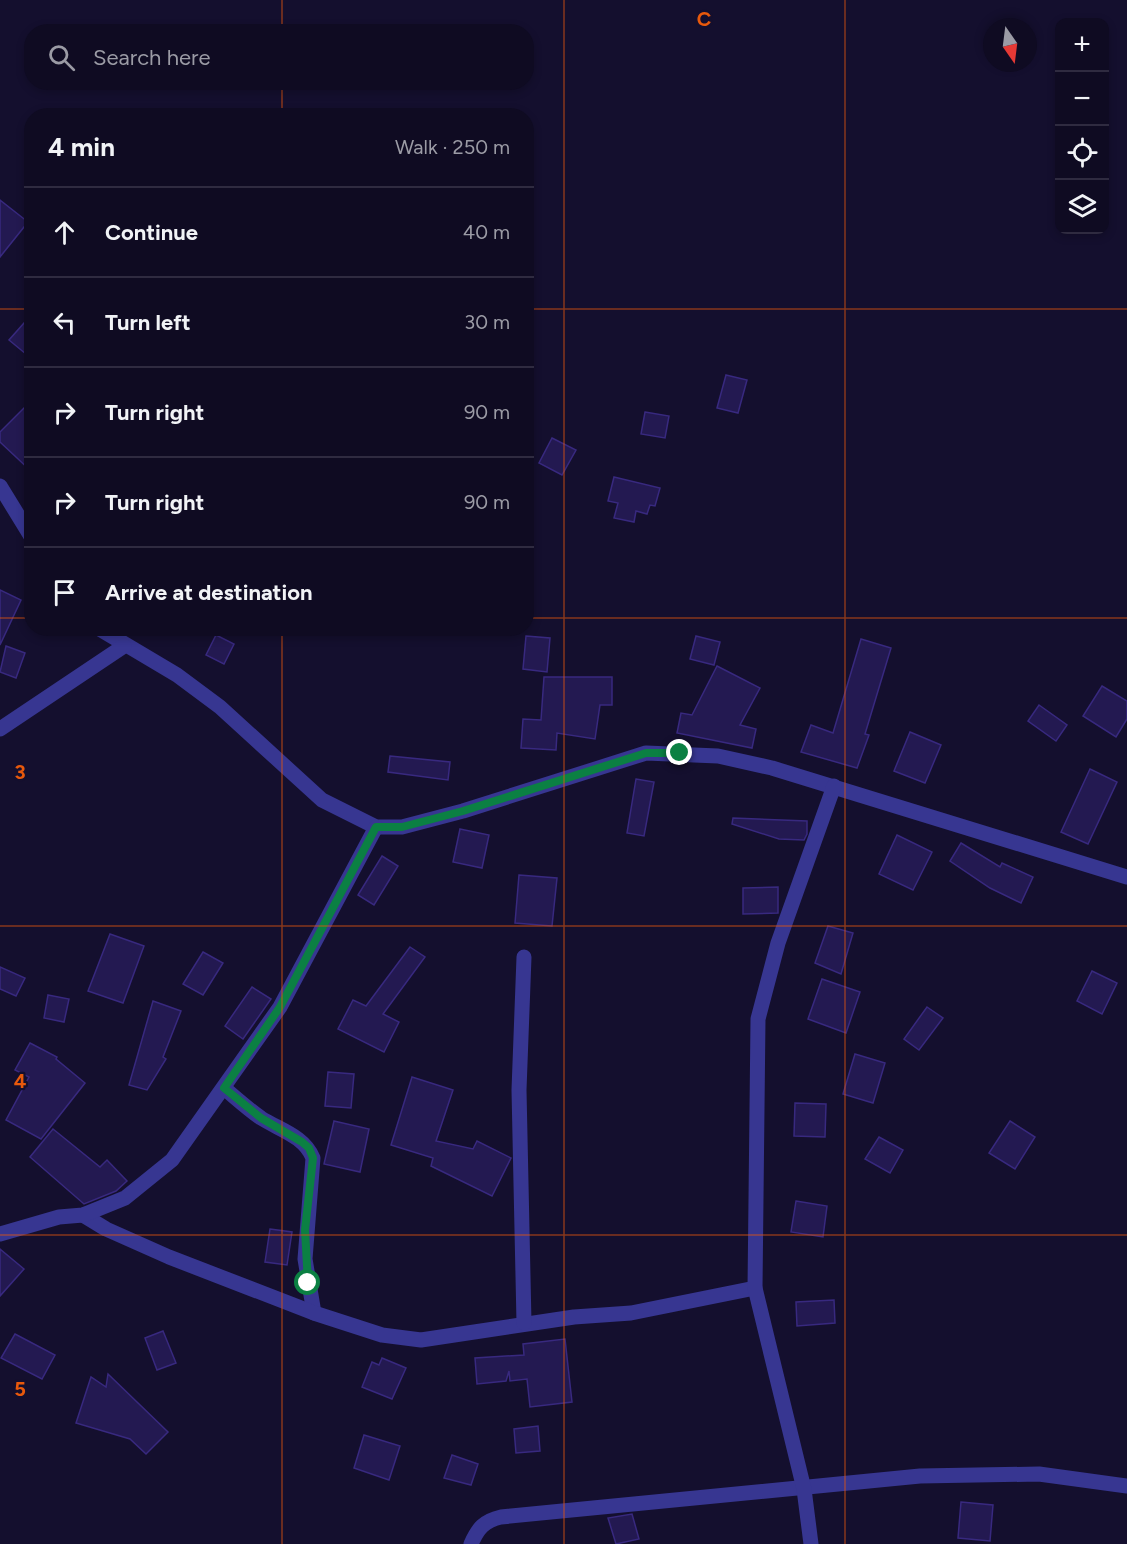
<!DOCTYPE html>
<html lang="en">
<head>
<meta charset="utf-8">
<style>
  body { margin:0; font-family:Figtree,sans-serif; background:#1d192f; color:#f1f3f6 }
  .controls { position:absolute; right:18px; top:18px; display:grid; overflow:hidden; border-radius:12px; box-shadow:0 3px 9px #0003 }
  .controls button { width:54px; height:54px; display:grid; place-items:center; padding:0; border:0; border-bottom:2px solid #2f2b40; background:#0f0b22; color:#f1f3f6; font:30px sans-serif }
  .compass { position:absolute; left:983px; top:18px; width:54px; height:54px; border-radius:50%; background:#0f0b22; box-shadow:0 3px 9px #0003; rotate:166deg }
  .stop { position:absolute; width:18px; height:18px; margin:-14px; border:4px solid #0b8043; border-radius:50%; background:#fff }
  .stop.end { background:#0b8043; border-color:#fff; box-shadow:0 2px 6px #0008 }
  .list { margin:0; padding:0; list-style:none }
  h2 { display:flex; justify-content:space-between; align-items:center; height:78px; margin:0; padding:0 24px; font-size:26px }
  h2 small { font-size:20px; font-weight:400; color:#9b9ba5 }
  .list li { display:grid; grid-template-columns:39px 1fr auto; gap:18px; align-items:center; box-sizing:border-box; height:90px; padding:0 24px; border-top:2px solid #2f2b40 }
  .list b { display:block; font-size:22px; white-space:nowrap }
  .list em { font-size:20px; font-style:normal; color:#9b9ba5 }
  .icon { flex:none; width:33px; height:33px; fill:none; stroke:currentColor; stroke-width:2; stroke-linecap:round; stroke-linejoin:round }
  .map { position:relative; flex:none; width:1127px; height:1544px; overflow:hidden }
  .search { position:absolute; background:#0f0b22; box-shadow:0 3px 9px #0003; left:24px; top:24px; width:510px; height:66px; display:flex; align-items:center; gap:15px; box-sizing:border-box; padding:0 21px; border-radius:24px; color:#9b9ba5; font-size:22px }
  .panel { position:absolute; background:#0f0b22; box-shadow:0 3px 9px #0003; left:24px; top:108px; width:510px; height:528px; border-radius:24px }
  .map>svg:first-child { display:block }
  .building { fill:#231951; stroke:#38297f; stroke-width:1.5 }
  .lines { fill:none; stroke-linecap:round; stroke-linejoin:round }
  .minor { stroke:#373691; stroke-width:15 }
  .route { stroke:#0b8043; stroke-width:8 }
  .grid { fill:none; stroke:#e8590c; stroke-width:1.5; stroke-opacity:0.55 }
  .grid-label { font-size:20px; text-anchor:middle; font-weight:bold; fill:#e8590c; stroke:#140f2e; stroke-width:4.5; stroke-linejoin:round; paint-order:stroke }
</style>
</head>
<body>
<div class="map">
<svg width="1127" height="1544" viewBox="0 0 1127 1544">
  <rect width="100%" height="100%" fill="#140f2e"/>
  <g class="building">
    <polygon points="0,200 28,222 0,257"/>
    <polygon points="32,314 32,359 9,340"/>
    <polygon points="726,375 747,380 738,413 717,408"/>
    <polygon points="32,400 32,472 0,442 0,432"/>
    <polygon points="645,412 669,416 665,438 641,434"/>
    <polygon points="552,438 576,450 562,475 539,463"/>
    <polygon points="614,477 660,488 655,506 650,505 647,514 636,511 634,522 614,518 618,503 608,501"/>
    <polygon points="0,590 21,600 0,645"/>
    <polygon points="216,635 234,644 224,664 206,655"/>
    <polygon points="526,636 550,638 547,672 523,669"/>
    <polygon points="696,636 720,642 714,665 690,659"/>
    <polygon points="861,639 891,648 865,734 869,735 857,768 801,752 811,725 833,733"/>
    <polygon points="6,646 25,653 16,678 0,672"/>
    <polygon points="717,666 760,688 740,725 756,729 752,748 677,733 681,713 692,715"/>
    <polygon points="544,677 612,677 612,705 600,705 595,739 557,733 556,750 521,748 523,719 541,720"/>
    <polygon points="1102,686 1127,701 1127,719 1116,737 1083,716"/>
    <polygon points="1039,705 1067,725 1056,741 1028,721"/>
    <polygon points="910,732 941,745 925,783 894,771"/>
    <polygon points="390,756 450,762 448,780 388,772"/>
    <polygon points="1090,769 1117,782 1088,844 1061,832"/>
    <polygon points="636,779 654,782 644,836 627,833"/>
    <polygon points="733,818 807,821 807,834 804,840 779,839 732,824"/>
    <polygon points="460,829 489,835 482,868 453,862"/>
    <polygon points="897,835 932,852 913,890 879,874"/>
    <polygon points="961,843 1000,867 1002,863 1033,877 1021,903 990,888 950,861"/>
    <polygon points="382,856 398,866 374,905 358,895"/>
    <polygon points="519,875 557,878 552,926 515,923"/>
    <polygon points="778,887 778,913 743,914 743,888"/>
    <polygon points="828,926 853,933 841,974 815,963"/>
    <polygon points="110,934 144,946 123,1003 88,991"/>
    <polygon points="410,947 425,957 383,1014 399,1022 384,1052 338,1029 353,1000 366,1006"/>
    <polygon points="203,952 223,963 203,995 183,984"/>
    <polygon points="0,967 25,978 16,996 0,989"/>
    <polygon points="1092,971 1117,983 1102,1014 1077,1001"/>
    <polygon points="822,979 860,992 846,1033 808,1019"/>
    <polygon points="252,987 271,999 243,1039 225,1026"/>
    <polygon points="48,995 69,999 64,1022 44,1018"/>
    <polygon points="153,1001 181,1011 163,1057 166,1059 147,1090 129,1085"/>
    <polygon points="927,1007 943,1018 919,1050 904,1039"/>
    <polygon points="30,1043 57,1057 56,1059 85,1083 41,1139 6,1120 29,1077 15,1070"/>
    <polygon points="855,1054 885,1063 873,1103 843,1094"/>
    <polygon points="328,1072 354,1074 351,1108 325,1106"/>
    <polygon points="412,1077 453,1090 436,1141 473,1149 477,1141 511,1158 492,1196 431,1166 433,1158 391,1145"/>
    <polygon points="795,1103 826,1104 825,1137 794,1136"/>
    <polygon points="334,1121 369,1129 360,1172 324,1164"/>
    <polygon points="1010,1121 1035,1137 1015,1169 989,1153"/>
    <polygon points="53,1129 100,1167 107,1160 127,1181 116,1191 84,1204 30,1157"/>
    <polygon points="879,1137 903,1150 890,1173 865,1159"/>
    <polygon points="796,1201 827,1206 823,1237 791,1232"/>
    <polygon points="270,1229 292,1232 287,1265 265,1262"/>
    <polygon points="0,1249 24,1269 0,1296"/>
    <polygon points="834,1300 835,1323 797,1326 796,1302"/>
    <polygon points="163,1331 176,1363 157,1370 145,1338"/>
    <polygon points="15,1334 55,1355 42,1379 1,1358"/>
    <polygon points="565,1339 572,1402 530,1407 527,1379 510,1381 509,1371 506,1381 477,1384 475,1358 524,1355 523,1344"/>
    <polygon points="382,1358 406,1368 392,1399 362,1387 372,1362 379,1365"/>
    <polygon points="108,1374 168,1432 146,1454 130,1439 76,1423 91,1377 106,1387"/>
    <polygon points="538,1426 540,1451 516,1453 514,1429"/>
    <polygon points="364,1435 400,1446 389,1480 354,1468"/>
    <polygon points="452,1455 478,1464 471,1485 444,1478"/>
    <polygon points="961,1502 993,1505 990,1541 958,1538"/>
    <polygon points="632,1514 639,1539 616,1544 608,1518"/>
  </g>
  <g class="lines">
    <g class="minor">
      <polyline points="0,486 32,538"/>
      <polyline points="98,628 177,675 220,707 322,800 376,827 402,827 463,811 646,753 718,756 772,768 1127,877"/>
      <polyline points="0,729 124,646"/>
      <path d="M224,1088C236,1098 248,1109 261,1118C280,1130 304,1136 313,1158L305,1259L314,1313"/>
      <polyline points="83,1215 106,1229 169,1257 314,1313 382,1335 421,1340 574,1317 631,1313 755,1288"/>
      <polyline points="0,1234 59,1217 83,1215 125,1198 172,1160 280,1007 376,827"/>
      <polyline points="524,1323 519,1090 524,957"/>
      <path d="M471,1544C478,1528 484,1521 501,1517L920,1476L1039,1474L1127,1486"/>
      <polyline points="811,1544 804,1489 755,1288 758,1019 778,943 834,786"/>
    </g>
  </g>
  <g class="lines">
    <polyline class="route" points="308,1283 305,1230 313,1158 309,1148 302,1142 261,1118 224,1088 280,1007 376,827 402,827 463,811 646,753 680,753"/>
  </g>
  <path class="grid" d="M282,0V32M564,0V1544M845,0V1544M282,82V116M0,309H32M526,309H1127M0,618H32M526,618H1127M282,628V1544M0,926H1127M0,1235H1127"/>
  <g class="grid-label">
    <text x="704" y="26">C</text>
    <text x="20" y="779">3</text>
    <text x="20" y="1088">4</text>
    <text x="20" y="1396">5</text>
  </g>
</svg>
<div class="controls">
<button>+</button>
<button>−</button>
<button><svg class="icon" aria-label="locate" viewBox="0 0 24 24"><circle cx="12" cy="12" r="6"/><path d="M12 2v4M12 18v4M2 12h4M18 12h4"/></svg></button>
<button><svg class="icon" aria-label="layers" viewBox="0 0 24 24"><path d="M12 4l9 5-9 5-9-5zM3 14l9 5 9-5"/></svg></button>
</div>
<svg class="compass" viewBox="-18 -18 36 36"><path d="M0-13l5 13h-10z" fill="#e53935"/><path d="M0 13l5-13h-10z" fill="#9b9ba5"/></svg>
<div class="stop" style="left:308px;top:1283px"></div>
<div class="stop end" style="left:680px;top:753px"></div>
<div class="search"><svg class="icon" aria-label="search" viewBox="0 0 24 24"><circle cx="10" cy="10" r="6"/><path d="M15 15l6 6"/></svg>Search here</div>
<section class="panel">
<h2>4 min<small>Walk · 250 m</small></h2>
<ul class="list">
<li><svg class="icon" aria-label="ahead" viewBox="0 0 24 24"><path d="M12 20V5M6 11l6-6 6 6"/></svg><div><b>Continue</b></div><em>40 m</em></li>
<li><svg class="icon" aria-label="left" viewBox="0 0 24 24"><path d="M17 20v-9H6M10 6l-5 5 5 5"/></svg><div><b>Turn left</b></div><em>30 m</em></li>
<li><svg class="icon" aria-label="right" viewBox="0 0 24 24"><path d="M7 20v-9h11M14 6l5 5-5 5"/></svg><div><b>Turn right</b></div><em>90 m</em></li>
<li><svg class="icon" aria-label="right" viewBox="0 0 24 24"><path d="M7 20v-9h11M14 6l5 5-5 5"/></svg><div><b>Turn right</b></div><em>90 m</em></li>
<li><svg class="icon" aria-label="arrive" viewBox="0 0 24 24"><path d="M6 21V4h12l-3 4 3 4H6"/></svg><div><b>Arrive at destination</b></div></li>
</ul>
</section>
</div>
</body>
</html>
